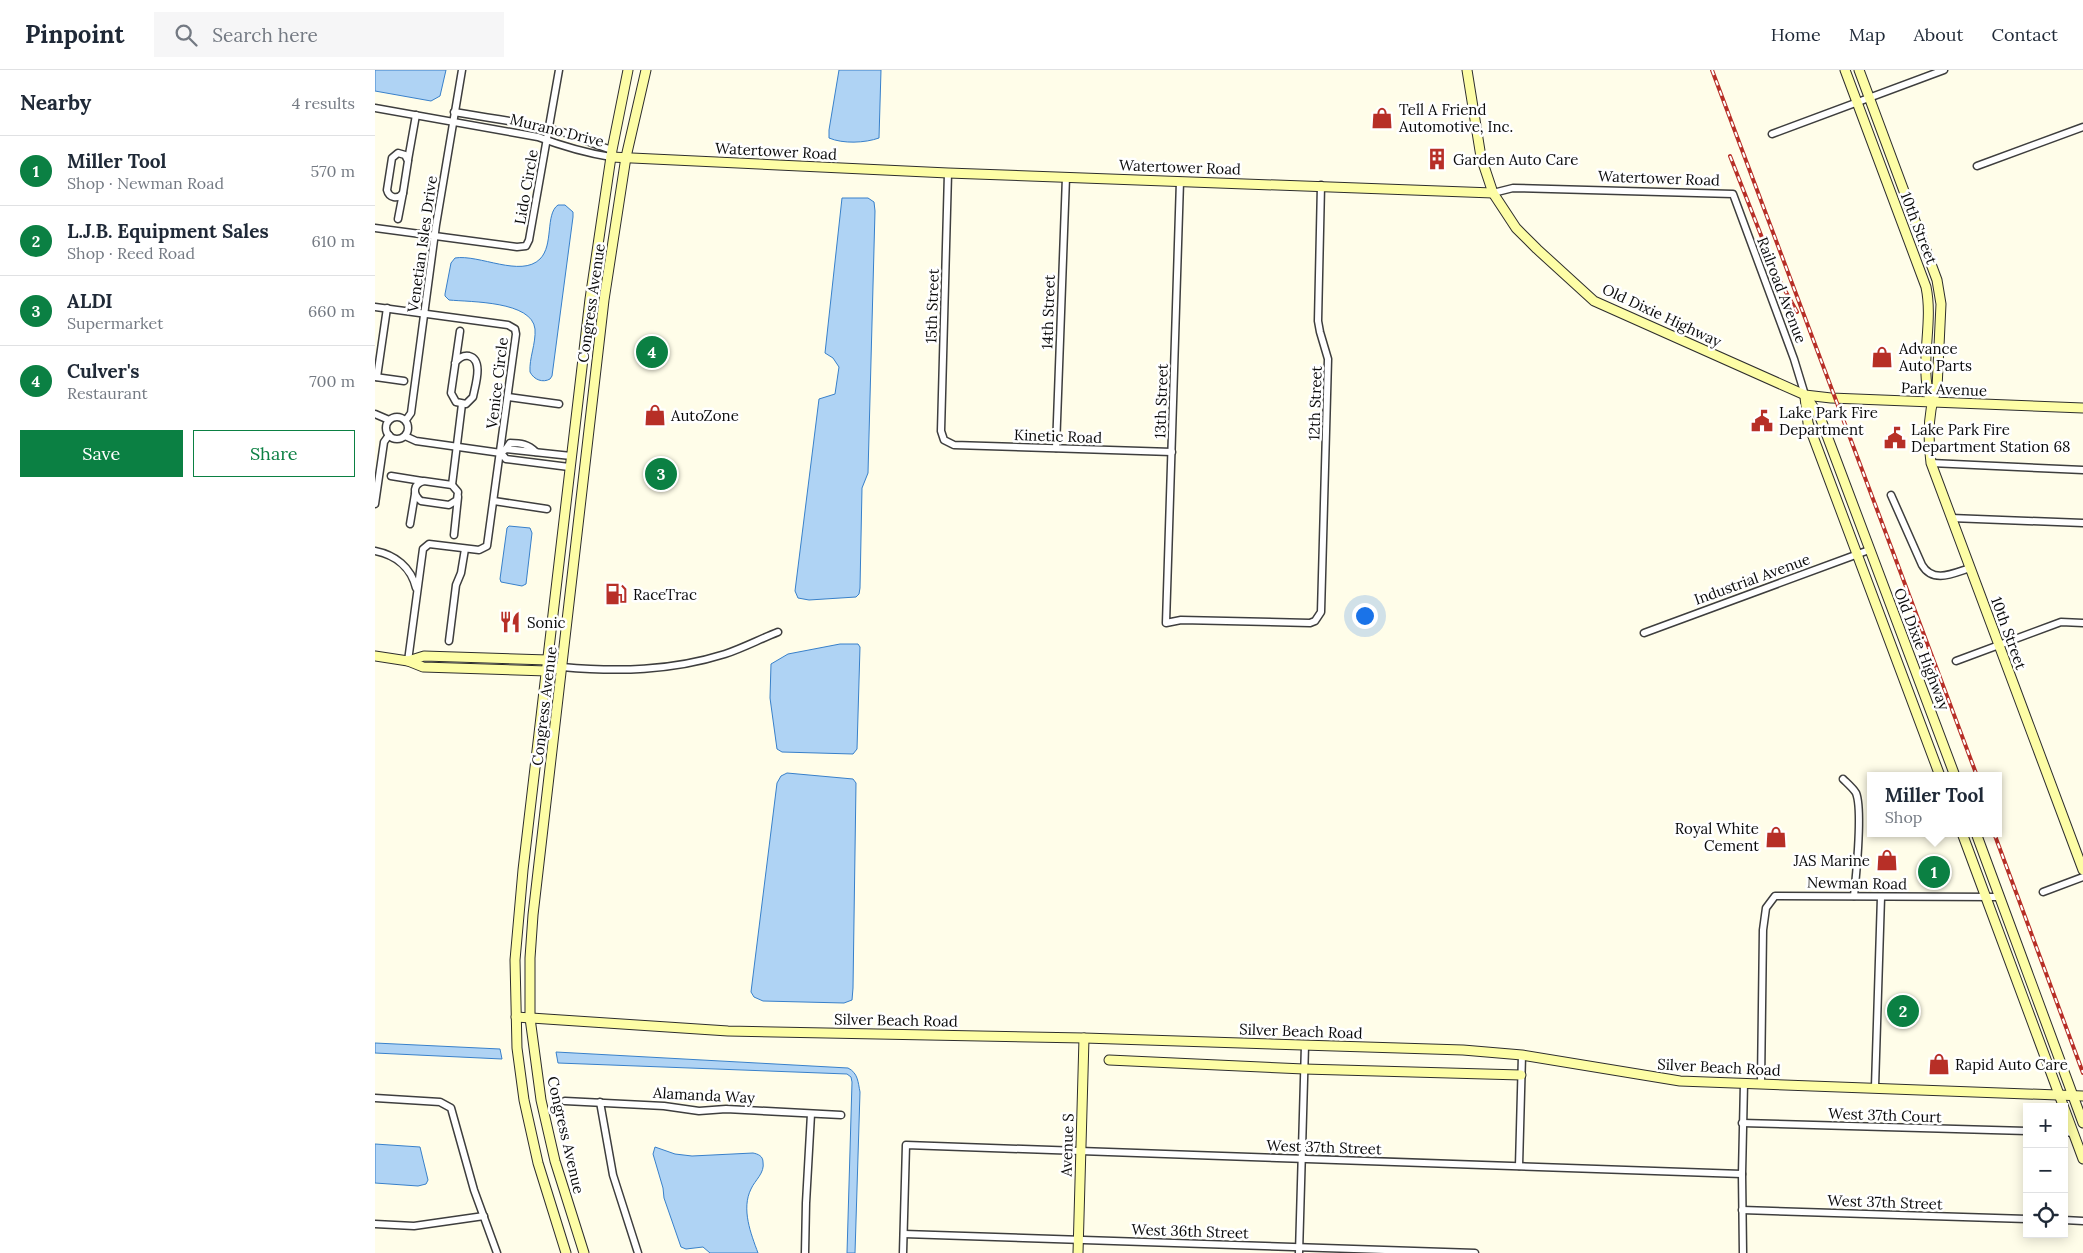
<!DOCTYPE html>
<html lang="en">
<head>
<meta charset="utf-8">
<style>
  body { margin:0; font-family:Lora,serif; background:#f6f6f7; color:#1f2937 }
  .controls { position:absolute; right:15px; bottom:15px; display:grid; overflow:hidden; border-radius:0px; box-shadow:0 2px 12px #0003 }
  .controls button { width:45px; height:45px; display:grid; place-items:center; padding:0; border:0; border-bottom:1px solid #e0e1e3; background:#fff; color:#1f2937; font:25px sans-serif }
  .you { position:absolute; left:989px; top:545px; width:18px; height:18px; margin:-12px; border:4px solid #fff; border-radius:50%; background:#1a73e8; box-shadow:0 0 0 8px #1a73e833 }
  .badge { display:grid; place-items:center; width:32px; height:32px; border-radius:50%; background:#0b8043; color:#fff; font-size:16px; font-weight:700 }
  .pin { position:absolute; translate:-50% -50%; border:2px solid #fff; box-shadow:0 1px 5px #0006 }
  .popup { position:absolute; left:1492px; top:702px; width:135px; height:65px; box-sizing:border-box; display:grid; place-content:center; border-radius:0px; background:#fff; filter:drop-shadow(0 1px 4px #0005); font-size:16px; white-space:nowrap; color:#747a83 }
  .popup b { font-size:19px; color:#1f2937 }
  .popup::after { content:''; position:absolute; left:50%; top:100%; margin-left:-10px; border:10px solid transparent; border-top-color:#fff }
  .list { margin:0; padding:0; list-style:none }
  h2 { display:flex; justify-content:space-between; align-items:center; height:65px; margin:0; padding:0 20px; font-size:21px }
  h2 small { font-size:16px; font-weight:400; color:#747a83 }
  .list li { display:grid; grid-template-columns:32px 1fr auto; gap:15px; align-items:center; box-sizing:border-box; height:70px; padding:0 20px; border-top:1px solid #e0e1e3 }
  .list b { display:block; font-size:19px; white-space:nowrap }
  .list p { margin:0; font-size:16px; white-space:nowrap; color:#747a83 }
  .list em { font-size:16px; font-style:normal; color:#747a83 }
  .actions { display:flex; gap:10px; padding:15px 20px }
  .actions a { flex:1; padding:11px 0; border:1px solid #0b8043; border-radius:0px; text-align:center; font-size:18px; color:#0b8043 }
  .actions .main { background:#0b8043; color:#fff }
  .icon { flex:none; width:28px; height:28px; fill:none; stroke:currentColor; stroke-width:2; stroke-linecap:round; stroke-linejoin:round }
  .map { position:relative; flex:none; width:1708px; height:1183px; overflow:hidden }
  header { display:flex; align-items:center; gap:30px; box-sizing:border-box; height:70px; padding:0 25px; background:#fff; border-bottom:1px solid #e0e1e3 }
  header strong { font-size:24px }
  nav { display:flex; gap:28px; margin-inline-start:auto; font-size:18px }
  .search { width:350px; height:45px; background:#f6f6f7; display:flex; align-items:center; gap:12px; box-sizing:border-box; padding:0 18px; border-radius:0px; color:#747a83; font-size:19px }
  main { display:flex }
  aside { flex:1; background:#fff }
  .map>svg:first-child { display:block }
  .water { fill:#afd3f4; stroke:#3880ca }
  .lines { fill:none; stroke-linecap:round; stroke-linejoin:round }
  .street-casing { stroke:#3e3e3e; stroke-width:9 }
  .secondary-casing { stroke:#2d2d2d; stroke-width:11 }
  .street { stroke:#fff; stroke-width:6 }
  .secondary { stroke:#fdfda6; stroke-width:9 }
  .rail-casing { stroke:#b72f27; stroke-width:4 }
  .rail { stroke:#fff; stroke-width:2; stroke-dasharray:5.5; stroke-linecap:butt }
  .labels { text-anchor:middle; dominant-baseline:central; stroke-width:5; stroke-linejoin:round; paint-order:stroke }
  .poi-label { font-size:15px; fill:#0b0b0b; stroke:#fff; text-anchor:start }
  .street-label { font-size:15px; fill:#0b0b0b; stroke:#fff }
</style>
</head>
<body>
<header>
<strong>Pinpoint</strong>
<div class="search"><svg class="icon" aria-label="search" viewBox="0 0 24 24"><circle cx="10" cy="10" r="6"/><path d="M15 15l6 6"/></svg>Search here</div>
<nav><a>Home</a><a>Map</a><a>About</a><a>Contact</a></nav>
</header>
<main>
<aside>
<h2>Nearby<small>4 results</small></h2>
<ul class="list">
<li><span class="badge">1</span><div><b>Miller Tool</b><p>Shop · Newman Road</p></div><em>570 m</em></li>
<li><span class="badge">2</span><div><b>L.J.B. Equipment Sales</b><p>Shop · Reed Road</p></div><em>610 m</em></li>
<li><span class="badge">3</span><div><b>ALDI</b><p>Supermarket</p></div><em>660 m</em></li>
<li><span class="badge">4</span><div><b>Culver's</b><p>Restaurant</p></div><em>700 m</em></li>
</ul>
<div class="actions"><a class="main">Save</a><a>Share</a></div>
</aside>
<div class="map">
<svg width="1708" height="1183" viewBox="0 0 1708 1183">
  <rect width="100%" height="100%" fill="#fffde9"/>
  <g class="water">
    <polygon points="0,0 71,0 65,26 56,31 0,21"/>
    <path d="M464,0H506L504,68C490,73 468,74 454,68V60Z"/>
    <polygon points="467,128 493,128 499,132 500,141 493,403 487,418 485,518 484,524 481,527 434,530 423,528 420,521 444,329 460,324 464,297 458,288 450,283"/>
    <path d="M183,135H190L198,142V147L177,306L175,309C168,313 159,310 155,302C154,288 161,274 160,259C157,231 96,232 74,230L70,226V224L76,193L80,188C104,184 146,208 165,189C179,175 170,144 183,135Z"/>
    <polygon points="134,456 155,458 157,463 151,514 147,516 126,512 125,509 132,458"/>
    <polygon points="465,574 483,574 485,577 482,679 478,684 407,682 402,679 395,628 396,594 413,584"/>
    <polygon points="412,703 478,709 481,713 478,918 477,930 469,933 388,931 379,927 376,922 402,713 406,706"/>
    <polygon points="0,973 125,979 127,989 0,983"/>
    <path d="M181,982L473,998C483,1003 483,1012 485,1022L480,1183H472L477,1012L476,1007L472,1004L183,993Z"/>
    <polygon points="0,1074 45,1077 53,1110 51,1114 43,1116 0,1113"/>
    <path d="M280,1077L300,1084L317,1086L378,1083C383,1084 388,1086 388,1092C390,1103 380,1110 376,1119C366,1139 376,1164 383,1183H335L328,1177L311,1179L306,1177L289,1128L288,1118L278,1084Z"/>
  </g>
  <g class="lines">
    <g class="street-casing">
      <g id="street">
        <path d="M0,38L163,67C187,76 211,83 236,87"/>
        <path d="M79,42C118,49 159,53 197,65C210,70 223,76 237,80"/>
        <polyline points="1397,64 1569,0"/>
        <path d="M23,83L30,85L33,91L28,123C23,130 14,128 12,120L17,88Z"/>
        <polyline points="33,90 41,45"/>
        <polyline points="1602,96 1708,57"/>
        <polyline points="573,103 566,361 569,370 579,375 797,382"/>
        <polyline points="805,111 791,553 806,550 935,553 940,551 946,542 953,289 945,262 943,251 946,115"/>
        <polyline points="1118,123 1138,118 1358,124 1419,289 1430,325"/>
        <polyline points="23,149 28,123"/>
        <polyline points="0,158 142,177 151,176 154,170 184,0"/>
        <polyline points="0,237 133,255 140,259 141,264 112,476 104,480 54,474 48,479 33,591"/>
        <path d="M80,293C83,289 88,285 94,286C109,290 100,316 98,327L91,334L81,332L76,323L85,261"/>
        <polyline points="0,307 29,311"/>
        <polyline points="2,307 12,238"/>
        <polyline points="133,327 184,334"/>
        <polyline points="0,344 14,350"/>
        <circle cx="22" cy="358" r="11"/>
        <polyline points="31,350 36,343 61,155 87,0"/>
        <polyline points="30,366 41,371 126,383 131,389 194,397"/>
        <polyline points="681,378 691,107"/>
        <path d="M131,379L135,373C146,373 153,374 161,382"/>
        <polyline points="126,383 131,379 196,386"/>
        <polyline points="1556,393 1708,400"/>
        <polyline points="16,406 47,411"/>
        <path d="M49,411L77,415L83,422L82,430L74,435L46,431C37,424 38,414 49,411Z"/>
        <polyline points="77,415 87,334"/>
        <path d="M1516,425L1547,495C1558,514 1579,503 1595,498"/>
        <polyline points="119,431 172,439"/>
        <polyline points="0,434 9,372 14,365"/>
        <polyline points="1576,448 1708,453"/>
        <polyline points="35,454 40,424"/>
        <polyline points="79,465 83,427"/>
        <path d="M0,481C20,485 36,497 41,518"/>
        <polyline points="1269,563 1494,480"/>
        <polyline points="74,571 81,515 86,503 90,479"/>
        <polyline points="1581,591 1686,552 1708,553"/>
        <path d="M187,597C243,602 296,601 350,584C368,578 385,569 403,562"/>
        <path d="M1468,709C1472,713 1478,718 1481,723C1488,740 1481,806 1479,826"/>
        <polyline points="1668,822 1708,807"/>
        <polyline points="1386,1013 1388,860 1391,838 1400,826 1625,827"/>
        <polyline points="1500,1017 1506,827"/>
        <polyline points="0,1028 65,1032 76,1038 99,1120 122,1183"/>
        <polyline points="190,1031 289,1036 324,1041 351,1039 466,1045"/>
        <polyline points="225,1032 238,1105 263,1183"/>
        <polyline points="1367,1053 1652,1061"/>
        <polyline points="1689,1062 1698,1063"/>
        <polyline points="1144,1096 1147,985"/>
        <polyline points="1367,1140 1652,1149"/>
        <polyline points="1689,1150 1708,1151"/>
        <polyline points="0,1154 39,1156 109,1146"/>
        <polyline points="529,1164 1100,1183"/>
        <polyline points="430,1183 431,1133 436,1044"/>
        <polyline points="528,1183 531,1075 1367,1104"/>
        <polyline points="924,1183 930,975"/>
        <polyline points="1368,1183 1367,1104 1369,1013"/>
      </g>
    </g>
    <g class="secondary-casing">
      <g id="secondary">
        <polyline points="1092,0 1106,87 1118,123 1141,158 1162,179 1219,231 1430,325 1445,347 1580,706"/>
        <path d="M1470,0L1551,217C1559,255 1543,295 1556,332"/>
        <path d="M1484,0L1562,210L1566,234L1562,318C1553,340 1553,369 1556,393L1708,800"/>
        <polyline points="236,87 573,103 1118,123"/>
        <polyline points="1430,325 1456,328 1708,338"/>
        <polyline points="1430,327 1433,353 1565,706"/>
        <polyline points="0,586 33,591 48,597 172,601 187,597"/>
        <polyline points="33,591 49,586 173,590 178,593"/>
        <polyline points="1587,763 1708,1089"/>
        <polyline points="1601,763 1708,1053"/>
        <polyline points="141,947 353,961 709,968 1088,980 1147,985 1305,1011 1708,1026"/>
        <polyline points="734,990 929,999 1146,1005"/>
        <polyline points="191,1183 163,1093 149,1030 142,978 140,890 148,800 215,229 237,80 253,0"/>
        <polyline points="209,1183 180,1091 166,1030 155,948 155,888 158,845 229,230 251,87 271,0"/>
        <polyline points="703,1183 709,968"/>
      </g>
    </g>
    <use href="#street" class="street"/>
    <use href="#secondary" class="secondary"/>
    <g class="rail-casing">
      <g id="rail">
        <polyline points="1337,0 1602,706"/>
        <polyline points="1355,86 1402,206 1422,242"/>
        <polyline points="1619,763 1708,1003"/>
      </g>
    </g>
    <use href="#rail" class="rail"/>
  </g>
  <defs>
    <g id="shop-bare" transform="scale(1.725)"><path d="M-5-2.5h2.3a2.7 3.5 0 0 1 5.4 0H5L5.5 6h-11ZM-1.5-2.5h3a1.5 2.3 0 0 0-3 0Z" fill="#b72f27" stroke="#fff" stroke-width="2.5" paint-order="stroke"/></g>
    <g id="building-bare" transform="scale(1.725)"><path d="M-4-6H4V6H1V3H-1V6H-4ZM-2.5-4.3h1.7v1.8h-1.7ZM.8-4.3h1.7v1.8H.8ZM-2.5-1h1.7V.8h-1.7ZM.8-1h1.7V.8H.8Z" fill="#b72f27" stroke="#fff" stroke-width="2.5" paint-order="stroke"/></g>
    <g id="civic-bare" transform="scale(1.725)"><path d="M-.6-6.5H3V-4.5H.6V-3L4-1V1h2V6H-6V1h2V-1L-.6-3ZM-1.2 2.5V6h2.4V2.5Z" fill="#b72f27" stroke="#fff" stroke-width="2.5" paint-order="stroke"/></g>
    <g id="fuel-bare" transform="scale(1.725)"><path d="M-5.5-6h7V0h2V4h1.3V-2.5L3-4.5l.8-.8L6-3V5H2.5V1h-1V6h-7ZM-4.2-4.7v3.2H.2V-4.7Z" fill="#b72f27" stroke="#fff" stroke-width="2.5" paint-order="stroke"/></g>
    <g id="restaurant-bare" transform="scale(1.725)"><path d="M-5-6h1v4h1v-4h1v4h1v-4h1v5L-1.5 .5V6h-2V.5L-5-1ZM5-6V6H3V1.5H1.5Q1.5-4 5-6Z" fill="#b72f27" stroke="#fff" stroke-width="2.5" paint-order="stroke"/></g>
  </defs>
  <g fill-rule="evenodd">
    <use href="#shop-bare" x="1007" y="48"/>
    <use href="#building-bare" x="1062" y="89"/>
    <use href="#shop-bare" x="1507" y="287"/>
    <use href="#shop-bare" x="280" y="345"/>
    <use href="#civic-bare" x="1387" y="351"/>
    <use href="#civic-bare" x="1520" y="368"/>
    <use href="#fuel-bare" x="241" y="524"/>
    <use href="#restaurant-bare" x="135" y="552"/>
    <use href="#shop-bare" x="1401" y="767"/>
    <use href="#shop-bare" x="1512" y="790"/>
    <use href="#shop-bare" x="1564" y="994"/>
  </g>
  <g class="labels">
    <g class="poi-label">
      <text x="1024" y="39">Tell A Friend<tspan x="1024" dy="17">Automotive, Inc.</tspan></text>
      <text x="1078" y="89">Garden Auto Care</text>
      <text x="1524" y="278">Advance<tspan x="1524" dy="17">Auto Parts</tspan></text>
      <text x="1404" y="342">Lake Park Fire<tspan x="1404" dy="17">Department</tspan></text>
      <text x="296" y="345">AutoZone</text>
      <text x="1536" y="359">Lake Park Fire<tspan x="1536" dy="17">Department Station 68</tspan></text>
      <text x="258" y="524">RaceTrac</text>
      <text x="152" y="552">Sonic</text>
      <text x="1384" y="758" text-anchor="end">Royal White<tspan x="1384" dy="17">Cement</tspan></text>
      <text x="1495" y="790" text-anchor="end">JAS Marine</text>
      <text x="1580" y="994">Rapid Auto Care</text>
    </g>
    <g class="street-label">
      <text transform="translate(182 60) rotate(14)">Murano Drive</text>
      <text transform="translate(401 81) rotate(3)">Watertower Road</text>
      <text transform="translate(805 97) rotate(2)">Watertower Road</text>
      <text transform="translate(1284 108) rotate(2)">Watertower Road</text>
      <text transform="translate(151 117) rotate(-80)">Lido Circle</text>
      <text transform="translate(1544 158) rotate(69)">10th Street</text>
      <text transform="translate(47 174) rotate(-82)">Venetian Isles Drive</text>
      <text transform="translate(1407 220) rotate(69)">Railroad Avenue</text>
      <text transform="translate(216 233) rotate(-82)">Congress Avenue</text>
      <text transform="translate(557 236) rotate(-88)">15th Street</text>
      <text transform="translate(673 242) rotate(-88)">14th Street</text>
      <text transform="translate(1287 245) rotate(25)">Old Dixie Highway</text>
      <text transform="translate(122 313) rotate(-83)">Venice Circle</text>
      <text transform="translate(1569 319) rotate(2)">Park Avenue</text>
      <text transform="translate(786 331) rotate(-88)">13th Street</text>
      <text transform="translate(940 333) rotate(-88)">12th Street</text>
      <text transform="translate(683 366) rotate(2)">Kinetic Road</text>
      <text transform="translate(1377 509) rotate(-20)">Industrial Avenue</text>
      <text transform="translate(1634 563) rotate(70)">10th Street</text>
      <text transform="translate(1547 579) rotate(69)">Old Dixie Highway</text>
      <text transform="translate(169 636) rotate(-83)">Congress Avenue</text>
      <text transform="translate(1482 813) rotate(1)">Newman Road</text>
      <text transform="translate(521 950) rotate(1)">Silver Beach Road</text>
      <text transform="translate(926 961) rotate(2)">Silver Beach Road</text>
      <text transform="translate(1344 997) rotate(3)">Silver Beach Road</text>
      <text transform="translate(329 1025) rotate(3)">Alamanda Way</text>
      <text transform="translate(1510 1045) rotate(2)">West 37th Court</text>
      <text transform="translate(191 1065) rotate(77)">Congress Avenue</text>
      <text transform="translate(692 1075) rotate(-88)">Avenue S</text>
      <text transform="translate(949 1077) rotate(2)">West 37th Street</text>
      <text transform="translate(1510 1132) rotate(2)">West 37th Street</text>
      <text transform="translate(815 1161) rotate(2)">West 36th Street</text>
    </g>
  </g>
</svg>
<div class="controls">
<button>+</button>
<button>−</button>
<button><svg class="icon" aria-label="locate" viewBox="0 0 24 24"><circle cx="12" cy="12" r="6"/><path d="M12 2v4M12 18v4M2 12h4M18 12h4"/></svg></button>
</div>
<div class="you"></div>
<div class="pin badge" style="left:1559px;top:802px">1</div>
<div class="popup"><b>Miller Tool</b>Shop</div>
<div class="pin badge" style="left:1528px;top:941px">2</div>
<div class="pin badge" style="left:286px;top:404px">3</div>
<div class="pin badge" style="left:277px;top:282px">4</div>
</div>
</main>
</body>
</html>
